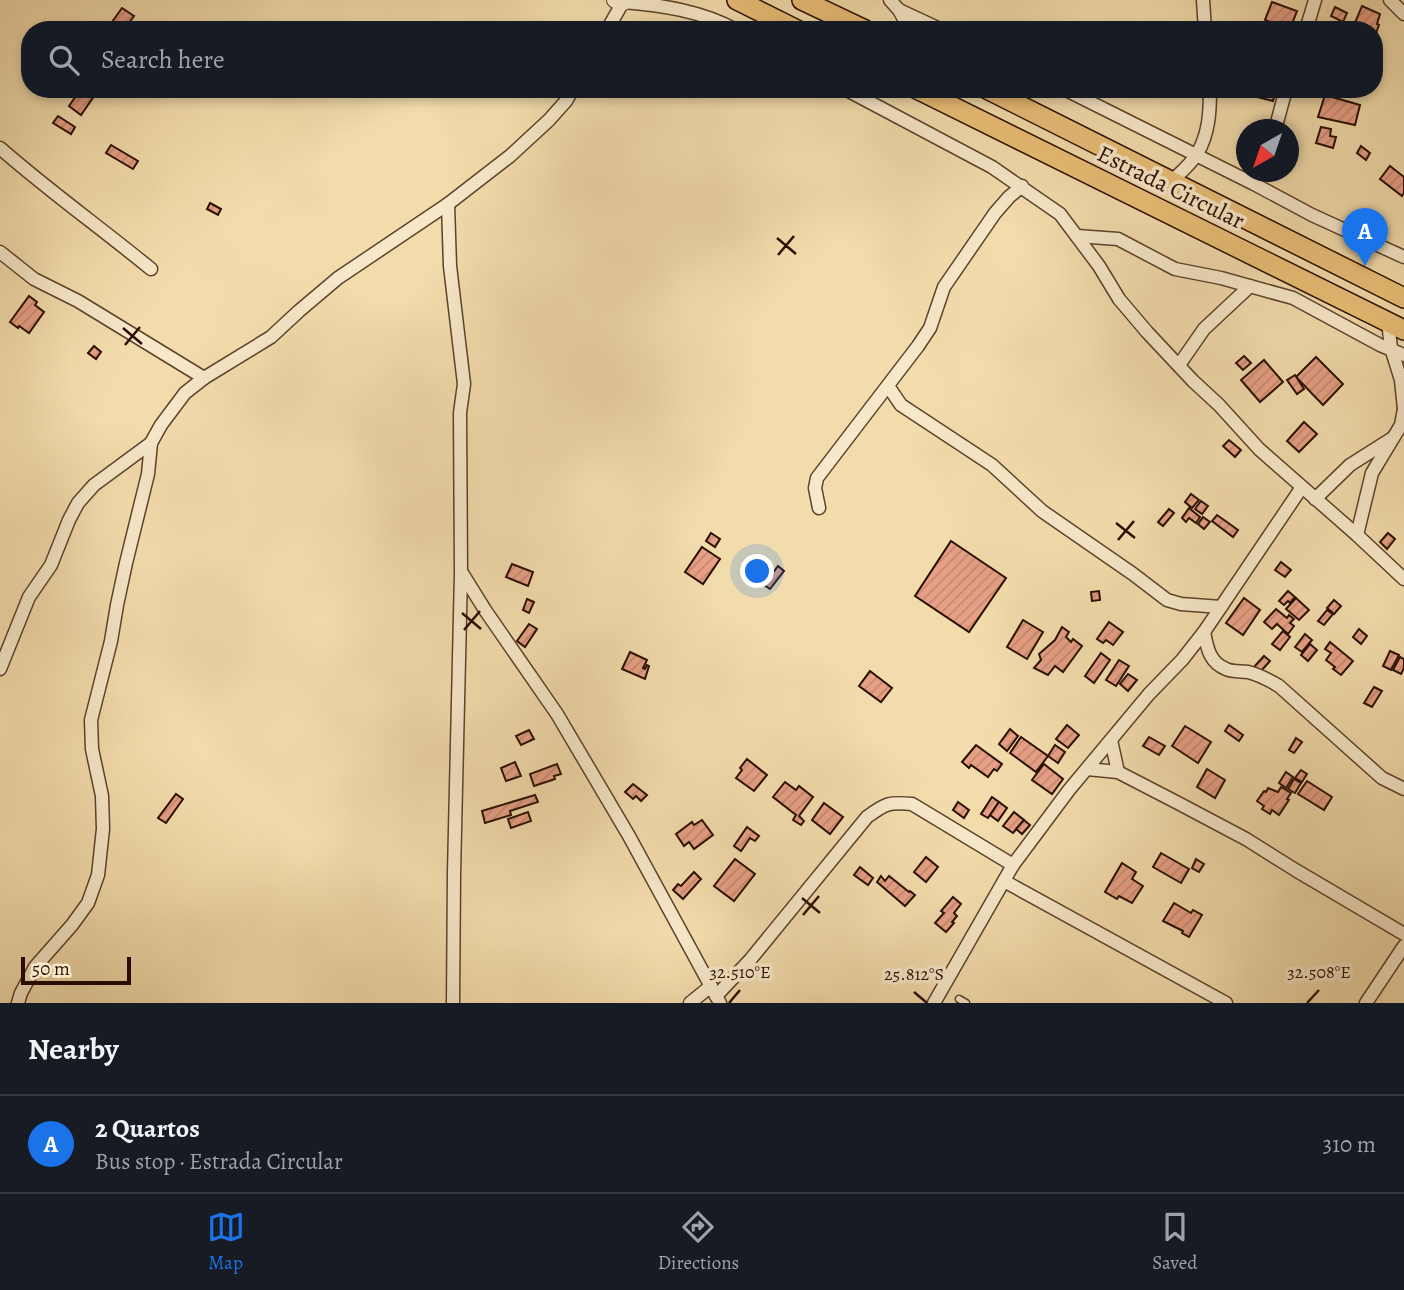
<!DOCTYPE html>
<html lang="en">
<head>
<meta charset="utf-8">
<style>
  body { margin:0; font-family:Alegreya,serif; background:#242831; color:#f1f3f6 }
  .compass { position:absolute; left:1236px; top:119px; width:63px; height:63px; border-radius:50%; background:#171b24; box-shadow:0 4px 10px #0003; rotate:220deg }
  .scale { position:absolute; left:21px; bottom:18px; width:110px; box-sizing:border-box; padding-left:7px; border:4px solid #290e00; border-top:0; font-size:19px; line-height:24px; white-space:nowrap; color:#290e00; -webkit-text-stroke:5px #f7e8c9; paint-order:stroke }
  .you { position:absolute; left:758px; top:572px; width:24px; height:24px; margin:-18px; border:5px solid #fff; border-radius:50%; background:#1a73e8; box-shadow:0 0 0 10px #1a73e833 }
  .badge { display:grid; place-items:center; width:46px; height:46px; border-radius:50%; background:#1a73e8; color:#fff; font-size:23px; font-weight:700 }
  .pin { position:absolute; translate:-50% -58px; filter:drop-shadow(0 2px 4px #0008) }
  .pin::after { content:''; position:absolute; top:37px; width:24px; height:21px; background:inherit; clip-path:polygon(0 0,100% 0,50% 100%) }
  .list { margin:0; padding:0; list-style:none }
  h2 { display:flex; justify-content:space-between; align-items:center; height:91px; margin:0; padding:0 28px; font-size:30px }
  h2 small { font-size:23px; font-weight:400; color:#9ea1a6 }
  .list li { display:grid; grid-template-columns:46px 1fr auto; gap:21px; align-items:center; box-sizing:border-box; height:98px; padding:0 28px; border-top:2px solid #363941 }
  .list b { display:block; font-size:26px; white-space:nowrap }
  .list p { margin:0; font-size:23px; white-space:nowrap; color:#9ea1a6 }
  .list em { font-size:23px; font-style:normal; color:#9ea1a6 }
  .icon { flex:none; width:38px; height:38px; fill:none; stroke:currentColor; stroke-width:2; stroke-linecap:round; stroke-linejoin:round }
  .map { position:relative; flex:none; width:1404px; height:1003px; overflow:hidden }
  .search { position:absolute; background:#171b24; box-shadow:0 4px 10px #0003; left:21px; right:21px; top:21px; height:77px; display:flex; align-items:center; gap:18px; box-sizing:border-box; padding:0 24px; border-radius:28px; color:#9ea1a6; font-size:26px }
  .sheet { height:189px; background:#171b24 }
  nav { display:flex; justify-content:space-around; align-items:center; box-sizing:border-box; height:98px; border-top:2px solid #363941; background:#171b24; font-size:19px; color:#9ea1a6 }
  nav a { display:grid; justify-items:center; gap:4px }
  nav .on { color:#1a73e8 }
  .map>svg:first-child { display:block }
  .building { fill:url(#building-hatch); stroke:#290e00; stroke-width:2 }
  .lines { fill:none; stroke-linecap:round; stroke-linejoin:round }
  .service-casing { stroke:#5c422b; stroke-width:9 }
  .minor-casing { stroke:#5c422b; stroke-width:15 }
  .tertiary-casing { stroke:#5c422b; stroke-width:18 }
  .primary-casing { stroke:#290e00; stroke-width:22 }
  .service { stroke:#f7e8c9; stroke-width:6 }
  .minor { stroke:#f7e8c9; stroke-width:12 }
  .tertiary { stroke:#f7e8c9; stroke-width:16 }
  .primary { stroke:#eabe76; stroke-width:19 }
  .ticks { fill:none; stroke:#290e00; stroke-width:2.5 }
  .labels { text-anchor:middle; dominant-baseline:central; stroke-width:7; stroke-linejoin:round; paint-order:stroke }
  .street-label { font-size:24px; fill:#290e00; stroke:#f7e8c9 }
  .ticks-label { font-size:18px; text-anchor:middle; fill:#290e00; stroke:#f7e8c9; stroke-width:7; stroke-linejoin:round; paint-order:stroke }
</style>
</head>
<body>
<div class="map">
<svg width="1404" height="1003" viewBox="0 0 1404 1003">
  <defs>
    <pattern id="building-hatch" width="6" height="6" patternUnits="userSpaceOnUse" patternTransform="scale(1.75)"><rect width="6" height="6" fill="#e7a085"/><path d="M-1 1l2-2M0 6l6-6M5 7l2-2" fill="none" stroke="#c68971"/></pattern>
  </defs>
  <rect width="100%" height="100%" fill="#f3dcac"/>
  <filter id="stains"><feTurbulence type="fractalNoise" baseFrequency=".00286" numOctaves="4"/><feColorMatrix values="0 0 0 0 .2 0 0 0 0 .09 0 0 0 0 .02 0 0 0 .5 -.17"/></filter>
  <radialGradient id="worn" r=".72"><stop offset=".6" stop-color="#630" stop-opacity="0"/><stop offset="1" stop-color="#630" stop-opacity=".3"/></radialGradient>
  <g class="building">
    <polygon points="1272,2 1297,11 1290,29 1265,20"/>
    <polygon points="1362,6 1380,14 1377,24 1379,25 1376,33 1374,32 1374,30 1368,30 1354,25"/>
    <polygon points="1335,7 1347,13 1343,22 1331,16"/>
    <polygon points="122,8 134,16 124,30 112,22"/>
    <polygon points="81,89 99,89 81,115 69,106"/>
    <polygon points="1238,89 1276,89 1273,101 1237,92"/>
    <polygon points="1325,95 1360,105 1355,125 1318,117"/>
    <polygon points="58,116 75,127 71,134 53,123"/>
    <polygon points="1321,127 1331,129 1330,136 1336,137 1333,148 1316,143"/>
    <polygon points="111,145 138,161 133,169 106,153"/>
    <polygon points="1361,146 1370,153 1366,160 1357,153"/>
    <polygon points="1390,166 1404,177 1404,193 1402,196 1380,179"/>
    <polygon points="210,203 221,209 218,215 207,209"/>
    <polygon points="29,296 37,302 35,305 44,312 29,333 19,326 18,328 10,322"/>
    <polygon points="94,346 101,352 96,359 88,353"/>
    <polygon points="1244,356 1251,363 1243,370 1236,363"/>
    <polygon points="1316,357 1343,384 1323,405 1296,377"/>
    <polygon points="1264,360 1283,382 1260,402 1241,380"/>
    <polygon points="1295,375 1304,389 1297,394 1287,380"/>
    <polygon points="1304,422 1317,434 1299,452 1287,441"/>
    <polygon points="1229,440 1241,450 1235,457 1223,446"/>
    <polygon points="1191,494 1199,500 1192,508 1185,502"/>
    <polygon points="1201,501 1208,506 1202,514 1195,509"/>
    <polygon points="1189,508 1200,517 1196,523 1189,518 1186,522 1182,518"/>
    <polygon points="1169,509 1174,513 1163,526 1158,522"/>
    <polygon points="1217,515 1238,530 1233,537 1212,521"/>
    <polygon points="1203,517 1210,522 1204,529 1198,524"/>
    <polygon points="711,533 720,539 715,547 706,541"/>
    <polygon points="1388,533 1395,539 1387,549 1380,542"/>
    <polygon points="951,541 1006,578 969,632 915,596"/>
    <polygon points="702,547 720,559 703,584 685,572"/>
    <polygon points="1281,562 1291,570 1285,577 1275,570"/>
    <polygon points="512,564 533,572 528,586 506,577"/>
    <polygon points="778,566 784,571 770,589 764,585"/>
    <polygon points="1099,591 1100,600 1092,601 1091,592"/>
    <polygon points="1288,591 1295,597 1290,603 1288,601 1284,605 1279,601"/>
    <polygon points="1244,598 1260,610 1243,635 1226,623"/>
    <polygon points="1296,598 1309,610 1299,620 1286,609"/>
    <polygon points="527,599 534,602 529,613 523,610"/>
    <polygon points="1334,600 1341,606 1334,614 1327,608"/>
    <polygon points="1276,609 1287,618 1289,615 1294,619 1290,623 1294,626 1288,634 1277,624 1272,629 1264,622"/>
    <polygon points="1327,610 1333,614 1324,625 1318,621"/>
    <polygon points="1023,620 1043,632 1027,659 1007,647"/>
    <polygon points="1109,622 1123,632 1113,645 1106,640 1103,643 1097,639"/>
    <polygon points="529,624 537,629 525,647 517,641"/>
    <polygon points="1062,627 1069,632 1066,637 1071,642 1073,639 1082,646 1063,672 1055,666 1048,675 1034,668 1041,660 1039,654 1055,640"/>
    <polygon points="1359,629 1367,636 1361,644 1353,637"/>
    <polygon points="1283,631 1290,637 1280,650 1272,644"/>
    <polygon points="1305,634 1312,640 1302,652 1295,647"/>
    <polygon points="1330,642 1353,661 1341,675 1333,669 1335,667 1326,660 1331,653 1325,649"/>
    <polygon points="1310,644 1317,650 1308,661 1301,655"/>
    <polygon points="1390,651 1399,655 1391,670 1383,666"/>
    <polygon points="630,652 647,660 643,668 645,669 647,665 649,666 645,679 622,669"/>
    <polygon points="1101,653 1110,660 1094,683 1085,676"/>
    <polygon points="1264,656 1270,661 1260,672 1254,667"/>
    <polygon points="1400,657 1404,659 1404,668 1401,674 1393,670"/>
    <polygon points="1119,660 1129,666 1116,686 1106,680"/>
    <polygon points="870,671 892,688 881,702 859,686"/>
    <polygon points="1128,674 1137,680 1128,691 1120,684"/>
    <polygon points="1374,687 1382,691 1372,707 1364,703"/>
    <polygon points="1067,725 1079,735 1068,748 1056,739"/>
    <polygon points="1229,725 1243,735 1239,741 1225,731"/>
    <polygon points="1185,726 1211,742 1198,763 1172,746"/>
    <polygon points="1010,729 1018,736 1007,751 999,744"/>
    <polygon points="529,730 534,739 521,745 516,736"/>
    <polygon points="1021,737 1048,756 1036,772 1010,753"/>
    <polygon points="1149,737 1165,746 1159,755 1143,746"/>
    <polygon points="1296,738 1302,742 1294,753 1289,750"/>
    <polygon points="976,745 1002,764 997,771 994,769 988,777 971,765 969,768 962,762"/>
    <polygon points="1055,745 1065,752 1058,763 1048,756"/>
    <polygon points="747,759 767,775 754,791 736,778 742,770 740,768"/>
    <polygon points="515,762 521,776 506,781 501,768"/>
    <polygon points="557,764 561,774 554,776 555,779 534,786 530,774"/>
    <polygon points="1044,764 1063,779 1052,794 1032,780"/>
    <polygon points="1207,769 1225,780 1215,798 1197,787"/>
    <polygon points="1301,770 1307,774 1302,782 1295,778"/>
    <polygon points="1286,772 1293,777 1286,788 1279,783"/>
    <polygon points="1294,779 1301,783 1295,793 1288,789"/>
    <polygon points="1307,781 1332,797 1324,810 1298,794"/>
    <polygon points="785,782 796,790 799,786 813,797 799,816 804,821 801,825 793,820 796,815 773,797"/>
    <polygon points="633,784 647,795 641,801 636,796 633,799 625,792"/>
    <polygon points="1281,787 1291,793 1287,799 1289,800 1279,815 1272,810 1270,814 1262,809 1264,806 1257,801 1264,791 1266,792 1268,788 1278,792"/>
    <polygon points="176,794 183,799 166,823 158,818"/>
    <polygon points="535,795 538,802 510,811 511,815 485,823 482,811"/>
    <polygon points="992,797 999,802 988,818 981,814"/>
    <polygon points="958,802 969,810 964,818 953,810"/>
    <polygon points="999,802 1007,808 998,821 990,815"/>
    <polygon points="824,803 843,817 830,834 812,820"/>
    <polygon points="528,812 531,821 511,828 508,819"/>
    <polygon points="1014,812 1024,820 1013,833 1003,826"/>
    <polygon points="702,820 713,835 694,849 689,842 684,846 676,834 692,822 694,825"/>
    <polygon points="1024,820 1030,825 1022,834 1016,829"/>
    <polygon points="747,827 759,836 755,841 750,838 741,851 734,846"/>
    <polygon points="1161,853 1189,869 1181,883 1153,867"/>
    <polygon points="926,857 938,867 926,882 914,872"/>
    <polygon points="735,859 755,874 734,901 714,886"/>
    <polygon points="1196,859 1204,864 1199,872 1192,868"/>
    <polygon points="1122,863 1136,872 1132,879 1143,886 1132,903 1119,896 1117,899 1105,892"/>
    <polygon points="860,867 873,878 868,885 854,875"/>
    <polygon points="694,872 701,879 683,899 673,890 678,884 681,886"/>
    <polygon points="881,876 885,881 889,876 909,892 910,891 915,895 905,906 877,882"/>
    <polygon points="953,897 961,904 954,913 957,916 952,922 954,923 946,932 935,923 944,913 941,911"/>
    <polygon points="1174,903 1191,913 1193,910 1202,915 1189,937 1182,933 1183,931 1163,921"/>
  </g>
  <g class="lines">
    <g class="service-casing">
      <polyline id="service" points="959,999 966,1003"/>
    </g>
    <g class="minor-casing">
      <g id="minor">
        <polyline points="890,0 899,10 910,30"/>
        <polyline points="1203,0 1205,30"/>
        <polyline points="1390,0 1404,14"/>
        <polyline points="899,10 942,30"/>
        <path d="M607,30L623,2C661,5 702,11 736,30"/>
        <polyline points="1306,30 1315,0"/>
        <polyline points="845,89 992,167 1060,214 1099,266 1119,299 1147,332 1193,381 1219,405 1259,449 1357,535 1404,579"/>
        <polyline points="1064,89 1254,184 1312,215 1404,257"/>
        <polyline points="1275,130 1286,89"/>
        <path d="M0,148C49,191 101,228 151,269"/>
        <path d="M1171,182C1180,173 1191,164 1197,154C1209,134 1210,112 1210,89"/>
        <polyline points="448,204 450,266 464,384 460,413 461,573 454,873 453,1003"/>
        <polyline points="1077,236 1118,239 1175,269 1221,278 1293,298 1380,345 1404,355"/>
        <polyline points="0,252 34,279 78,301 204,378"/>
        <polyline points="1388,322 1391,348 1401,380 1404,409"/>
        <polyline points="1179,365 1204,329 1250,286"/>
        <polyline points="888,386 901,405 992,465 1042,511 1133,574 1167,600 1181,604 1221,607"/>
        <polyline points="1315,499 1350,465 1391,439"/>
        <polyline points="819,508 815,488 817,478 918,346 930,328 944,287 995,213 1009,197 1022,186"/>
        <polyline points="1357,535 1372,473 1401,425 1404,409"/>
        <polyline points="462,573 485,610 557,714 629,836 720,1003"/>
        <path d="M1204,632C1207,647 1209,662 1226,669C1232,672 1241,671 1248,672C1260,675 1269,680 1279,686L1382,778L1404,789"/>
        <polyline points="0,669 29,597 51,565 69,520 78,503 94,485 151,443"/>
        <polyline points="1111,740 1118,772"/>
        <polyline points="1087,769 1118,772 1178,803 1246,839 1297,871 1404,934"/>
        <polyline points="1004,881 1226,1003"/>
        <path d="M716,996L750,960L867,817C886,803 889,802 912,804L1013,865"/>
        <polyline points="18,1003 21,993 35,967 72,925 88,903 98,875 103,829 102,796 92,749 91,720 111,641 117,605 126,563 148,474 151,443 161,425 185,393 204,378 271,337 299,311 338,278 448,204 510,156 549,120 566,101 573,89"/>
        <polyline points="690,1003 711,986"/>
        <polyline points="934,1003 1013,865 1069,790 1149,694 1182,660 1204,632 1302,487"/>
        <polyline points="1366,1003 1404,946"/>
      </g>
    </g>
    <g class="tertiary-casing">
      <polyline id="tertiary" points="615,0 623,2 624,0"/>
    </g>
    <g class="primary-casing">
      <g id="primary">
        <polyline points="737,0 797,30"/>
        <polyline points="802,0 865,30"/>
        <polyline points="917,89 1404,330"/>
        <polyline points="987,89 1404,298"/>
      </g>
    </g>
    <use href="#service" class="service"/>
    <use href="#minor" class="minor"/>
    <use href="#tertiary" class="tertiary"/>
    <use href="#primary" class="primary"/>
  </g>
  <path class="ticks" d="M777,238L796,254M778,255L794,236M123,328L142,344M125,345L140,327M1116,523L1135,538M1118,540L1134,521M462,613L481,629M464,630L480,611M802,898L820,913M803,915L819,896M914,992L927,1003M729,1003L740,990M1307,1003L1319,990"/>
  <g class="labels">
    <g class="street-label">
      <text transform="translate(1171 187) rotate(26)">Estrada Circular</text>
    </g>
  </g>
  <g class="ticks-label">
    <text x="740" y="978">32.510°E</text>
    <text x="1319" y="978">32.508°E</text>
    <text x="914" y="980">25.812°S</text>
  </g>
  <rect width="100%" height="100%" filter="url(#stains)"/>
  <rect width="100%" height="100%" fill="url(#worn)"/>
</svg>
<svg class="compass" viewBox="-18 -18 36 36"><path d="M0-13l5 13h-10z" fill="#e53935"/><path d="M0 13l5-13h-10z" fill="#9ea1a6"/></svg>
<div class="scale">50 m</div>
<div class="you"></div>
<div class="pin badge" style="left:1365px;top:266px">A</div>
<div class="search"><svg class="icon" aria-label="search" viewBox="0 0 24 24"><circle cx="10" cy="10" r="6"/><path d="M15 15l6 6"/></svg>Search here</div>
</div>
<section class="sheet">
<h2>Nearby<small></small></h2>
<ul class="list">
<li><span class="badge">A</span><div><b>2 Quartos</b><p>Bus stop · Estrada Circular</p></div><em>310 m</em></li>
</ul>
</section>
<nav>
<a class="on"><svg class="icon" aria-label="map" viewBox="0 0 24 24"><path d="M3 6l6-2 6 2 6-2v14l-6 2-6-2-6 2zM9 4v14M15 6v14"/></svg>Map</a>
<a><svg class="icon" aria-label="directions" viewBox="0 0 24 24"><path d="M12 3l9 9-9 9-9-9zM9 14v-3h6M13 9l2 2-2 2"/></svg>Directions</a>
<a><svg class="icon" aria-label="saved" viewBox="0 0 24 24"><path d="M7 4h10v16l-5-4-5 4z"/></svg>Saved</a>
</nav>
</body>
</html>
